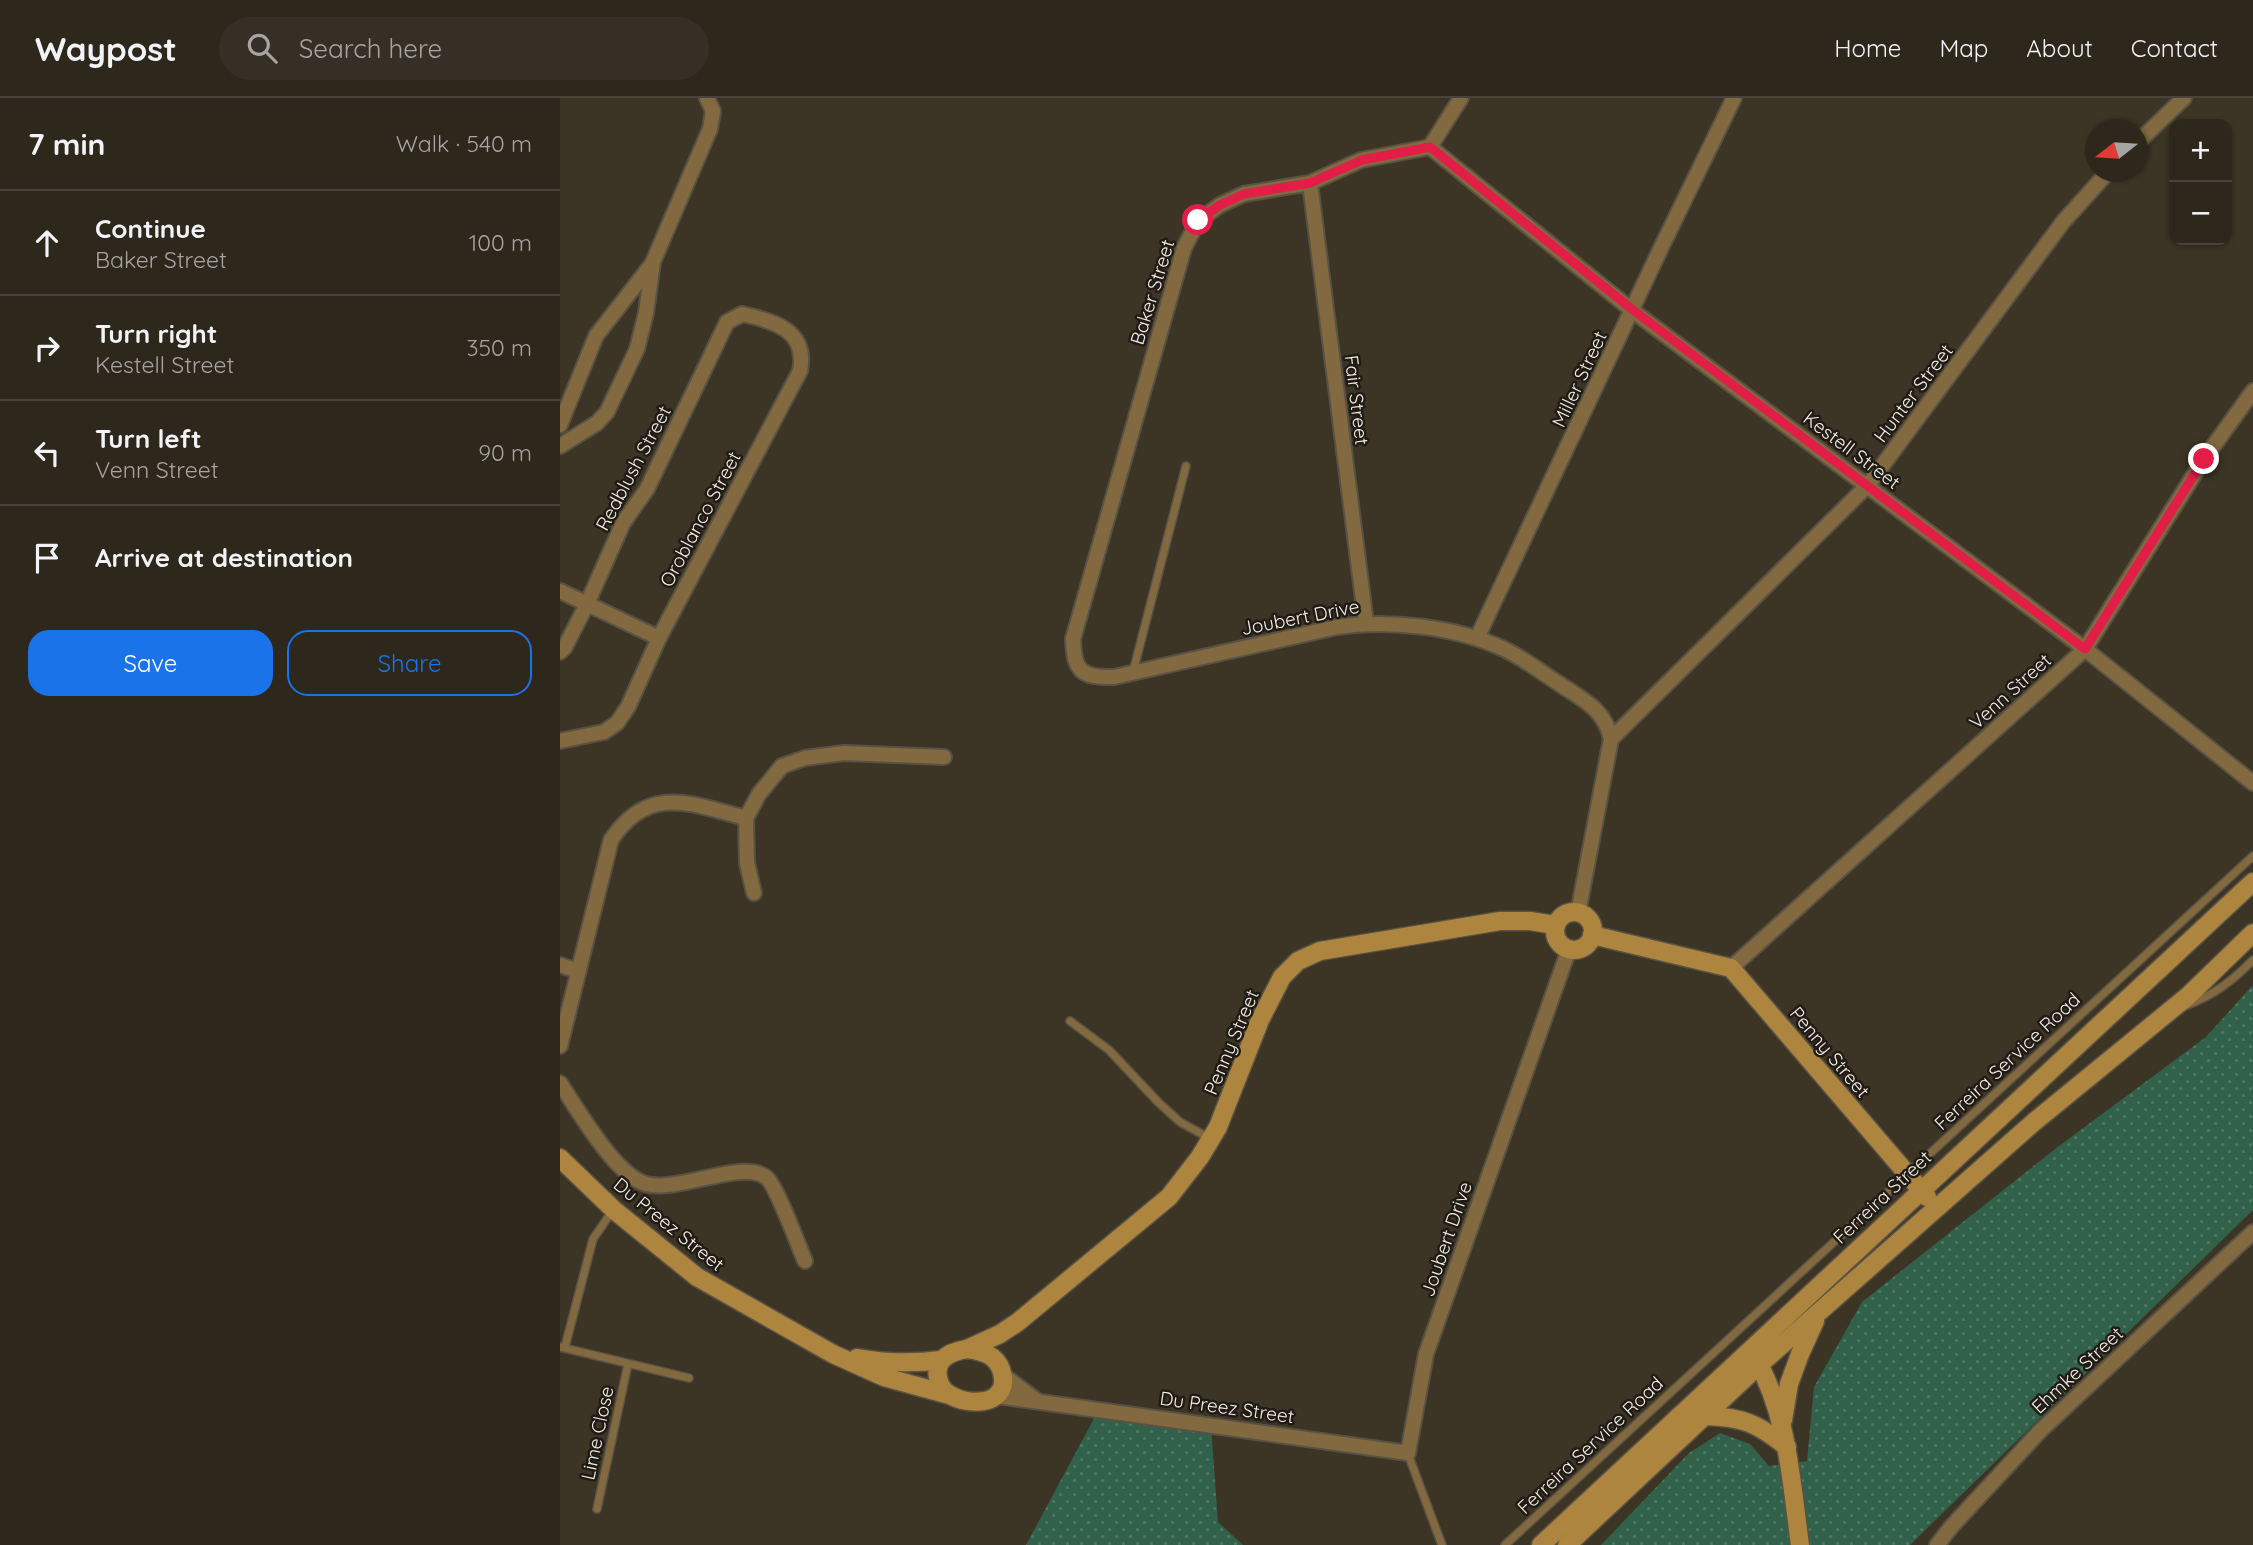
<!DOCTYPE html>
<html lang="en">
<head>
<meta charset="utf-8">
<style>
  body { margin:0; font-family:Quicksand,sans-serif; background:#352f25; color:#f1f3f6 }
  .controls { position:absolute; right:21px; top:21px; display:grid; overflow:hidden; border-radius:14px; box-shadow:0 2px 5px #0004 }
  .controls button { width:63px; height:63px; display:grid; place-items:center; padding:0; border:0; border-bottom:2px solid #48443b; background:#2d271c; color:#f1f3f6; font:35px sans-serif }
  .compass { position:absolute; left:1525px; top:21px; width:63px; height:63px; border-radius:50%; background:#2d271c; box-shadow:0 2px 5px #0004; rotate:253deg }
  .stop { position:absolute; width:21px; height:21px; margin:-16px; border:5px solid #e11d48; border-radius:50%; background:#fff }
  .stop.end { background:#e11d48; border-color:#fff; box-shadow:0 2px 7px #0008 }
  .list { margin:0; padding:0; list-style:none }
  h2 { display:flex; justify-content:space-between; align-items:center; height:91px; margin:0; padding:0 28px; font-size:30px }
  h2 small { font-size:23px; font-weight:400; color:#a7a5a3 }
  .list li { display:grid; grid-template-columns:46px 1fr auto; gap:21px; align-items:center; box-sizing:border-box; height:105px; padding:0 28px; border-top:2px solid #48443b }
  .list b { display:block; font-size:26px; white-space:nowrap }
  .list p { margin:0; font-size:23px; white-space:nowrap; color:#a7a5a3 }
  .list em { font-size:23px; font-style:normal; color:#a7a5a3 }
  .actions { display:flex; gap:14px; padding:21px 28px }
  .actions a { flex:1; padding:16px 0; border:2px solid #1a73e8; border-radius:21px; text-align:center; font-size:24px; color:#1a73e8 }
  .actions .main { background:#1a73e8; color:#fff }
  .icon { flex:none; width:38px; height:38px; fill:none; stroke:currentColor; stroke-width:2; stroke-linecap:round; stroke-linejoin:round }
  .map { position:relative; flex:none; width:1693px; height:1447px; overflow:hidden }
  header { display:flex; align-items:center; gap:42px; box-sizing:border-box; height:98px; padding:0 35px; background:#2d271c; border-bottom:2px solid #48443b }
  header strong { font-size:33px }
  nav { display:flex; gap:38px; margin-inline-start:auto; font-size:24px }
  .search { width:490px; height:63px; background:#352f25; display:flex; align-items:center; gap:18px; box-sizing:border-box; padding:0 24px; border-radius:38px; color:#a7a5a3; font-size:26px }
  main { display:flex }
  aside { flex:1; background:#2d271c }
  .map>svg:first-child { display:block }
  .grass { fill:url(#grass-dots) }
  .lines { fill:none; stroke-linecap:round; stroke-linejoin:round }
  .lane-casing { stroke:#595244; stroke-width:10 }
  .street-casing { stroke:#595244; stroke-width:18 }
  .secondary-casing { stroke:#595244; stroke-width:21 }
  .lane { stroke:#83693f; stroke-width:7 }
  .street { stroke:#83693f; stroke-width:14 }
  .secondary { stroke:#ae853e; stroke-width:18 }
  .route { stroke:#e11d48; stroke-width:9 }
  .labels { text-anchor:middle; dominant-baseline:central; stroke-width:5; stroke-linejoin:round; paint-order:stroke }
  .street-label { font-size:19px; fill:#f3eee5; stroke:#201c15 }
</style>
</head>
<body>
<header>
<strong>Waypost</strong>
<div class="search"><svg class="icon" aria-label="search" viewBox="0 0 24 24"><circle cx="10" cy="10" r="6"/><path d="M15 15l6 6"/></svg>Search here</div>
<nav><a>Home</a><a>Map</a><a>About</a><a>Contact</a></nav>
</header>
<main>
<aside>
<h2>7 min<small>Walk · 540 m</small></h2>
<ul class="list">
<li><svg class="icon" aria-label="ahead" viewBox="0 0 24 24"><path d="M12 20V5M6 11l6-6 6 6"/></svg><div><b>Continue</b><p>Baker Street</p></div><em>100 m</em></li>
<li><svg class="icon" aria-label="right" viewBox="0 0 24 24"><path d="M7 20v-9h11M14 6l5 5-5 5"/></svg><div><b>Turn right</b><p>Kestell Street</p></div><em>350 m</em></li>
<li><svg class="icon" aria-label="left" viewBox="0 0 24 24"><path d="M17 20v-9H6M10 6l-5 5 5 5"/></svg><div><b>Turn left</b><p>Venn Street</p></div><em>90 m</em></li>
<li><svg class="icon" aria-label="arrive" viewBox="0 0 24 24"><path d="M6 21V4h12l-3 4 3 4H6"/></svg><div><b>Arrive at destination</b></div></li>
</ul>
<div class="actions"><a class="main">Save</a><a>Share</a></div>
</aside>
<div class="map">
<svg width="1693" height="1447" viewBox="0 0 1693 1447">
  <defs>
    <pattern id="grass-dots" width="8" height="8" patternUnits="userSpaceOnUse" patternTransform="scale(1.75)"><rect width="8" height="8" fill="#31614a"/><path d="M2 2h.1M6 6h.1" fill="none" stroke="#4f7864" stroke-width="1.8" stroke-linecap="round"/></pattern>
  </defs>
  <rect width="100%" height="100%" fill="#3c3425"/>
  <g class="grass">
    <polygon points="1693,887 1693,1112 1350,1447 1041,1447 1129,1355 1160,1335 1190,1346 1209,1368 1247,1363 1254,1289 1302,1204 1495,1051 1646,939"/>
    <polygon points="538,1313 651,1328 658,1424 683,1447 466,1447"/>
  </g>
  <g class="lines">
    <g class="lane-casing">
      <g id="lane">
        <polyline points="573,574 626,368"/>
        <path d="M1625,908C1654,897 1671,884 1693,862"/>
        <polyline points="510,923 549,952 598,1004 620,1024 651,1041"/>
        <polyline points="0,1249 129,1280"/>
        <polyline points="5,1249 33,1141 53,1112"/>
        <polyline points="848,1356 882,1447"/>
        <polyline points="37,1411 68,1266"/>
        <polyline points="945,1447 1693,758"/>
      </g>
    </g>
    <g class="street-casing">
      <g id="street">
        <path d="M901,0L870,49L801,62L750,85L684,96L660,107L638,123L624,150L513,541C514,573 521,580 554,579L777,529C829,521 897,529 944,551C963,560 981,574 998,585C1022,601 1045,611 1051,641L1018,815"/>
        <polyline points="1577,45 1624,0"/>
        <polyline points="870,49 1073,213 1525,551 1693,685"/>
        <polyline points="750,85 806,525"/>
        <polyline points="0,327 36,238 92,166"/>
        <polyline points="0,348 37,325 47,314 77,251 86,215 93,164 150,31 153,13 147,0"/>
        <polyline points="0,493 99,540"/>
        <polyline points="917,540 1100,152 1174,0"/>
        <path d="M0,554L5,549L27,506L63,425L87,391L167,224L182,216C215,223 248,233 240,273L99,540L68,609L57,625L44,634L0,643"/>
        <polyline points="1051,641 1308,387 1503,124 1548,74"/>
        <polyline points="194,795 187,765 186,720 199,696 222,668 245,660 284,655 384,659"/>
        <polyline points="0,867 18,873"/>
        <polyline points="1171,870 1525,551 1644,361 1693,293"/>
        <path d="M0,948L51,742C89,685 131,706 186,720"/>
        <path d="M0,985C18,1012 55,1077 86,1086C119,1095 184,1060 207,1080C217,1089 238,1147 245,1163"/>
        <polyline points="443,1277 476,1302"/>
        <polyline points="437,1298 848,1355 866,1256 1009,851"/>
        <polyline points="1377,1447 1392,1428 1480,1333 1693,1134"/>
      </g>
    </g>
    <g class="secondary-casing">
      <g id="secondary">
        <circle cx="1014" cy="833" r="19"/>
        <polyline points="1032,837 1171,870 1367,1099"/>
        <polyline points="0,1060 54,1112 137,1179 273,1256 324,1279 386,1296"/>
        <polyline points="407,1251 440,1236 458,1224 609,1099 640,1059 658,1029 700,922 722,879 738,863 760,853 940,823 970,823 995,827"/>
        <path d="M407,1251C415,1252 425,1254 432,1259C443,1268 448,1287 437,1297C424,1310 386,1303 380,1286C371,1263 388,1254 407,1251Z"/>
        <path d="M1195,1259C1228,1317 1231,1382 1240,1447"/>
        <path d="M297,1260C326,1265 352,1266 381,1262"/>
        <path d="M1146,1318C1184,1319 1198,1326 1227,1349"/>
        <polyline points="1223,1322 1229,1286 1240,1256 1255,1223"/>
        <polyline points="981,1447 1693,784"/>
        <polyline points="1007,1447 1199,1267 1474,1024 1628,898 1693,835"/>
      </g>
    </g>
    <use href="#lane" class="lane"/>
    <use href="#street" class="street"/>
    <use href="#secondary" class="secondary"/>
  </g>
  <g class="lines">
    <polyline class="route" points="638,122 660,107 684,96 750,85 802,62 870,49 1073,212 1525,551 1644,361"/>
  </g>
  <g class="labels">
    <g class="street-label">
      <text transform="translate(592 194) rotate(-73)">Baker Street</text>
      <text transform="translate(1019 281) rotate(-65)">Miller Street</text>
      <text transform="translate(1353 295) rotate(-53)">Hunter Street</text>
      <text transform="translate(797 302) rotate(83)">Fair Street</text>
      <text transform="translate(1292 352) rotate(37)">Kestell Street</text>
      <text transform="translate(73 370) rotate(-62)">Redblush Street</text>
      <text transform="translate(140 421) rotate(-62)">Oroblanco Street</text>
      <text transform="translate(740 519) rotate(-11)">Joubert Drive</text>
      <text transform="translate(1450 593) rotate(-42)">Venn Street</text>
      <text transform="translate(671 944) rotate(-67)">Penny Street</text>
      <text transform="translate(1270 954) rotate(50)">Penny Street</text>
      <text transform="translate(1447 963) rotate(-43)">Ferreira Service Road</text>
      <text transform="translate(1322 1099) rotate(-43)">Ferreira Street</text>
      <text transform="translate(109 1126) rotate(39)">Du Preez Street</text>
      <text transform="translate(886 1141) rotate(-71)">Joubert Drive</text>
      <text transform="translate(1517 1272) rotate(-43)">Ehmke Street</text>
      <text transform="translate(667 1309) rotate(8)">Du Preez Street</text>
      <text transform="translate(37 1335) rotate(-78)">Lime Close</text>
      <text transform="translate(1030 1347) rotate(-43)">Ferreira Service Road</text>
    </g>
  </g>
</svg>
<div class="controls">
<button>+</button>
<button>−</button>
</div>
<svg class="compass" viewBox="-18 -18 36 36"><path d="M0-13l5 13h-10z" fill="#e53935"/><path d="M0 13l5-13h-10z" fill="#a7a5a3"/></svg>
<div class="stop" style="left:638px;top:122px"></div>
<div class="stop end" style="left:1644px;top:361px"></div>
</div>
</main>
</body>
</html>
